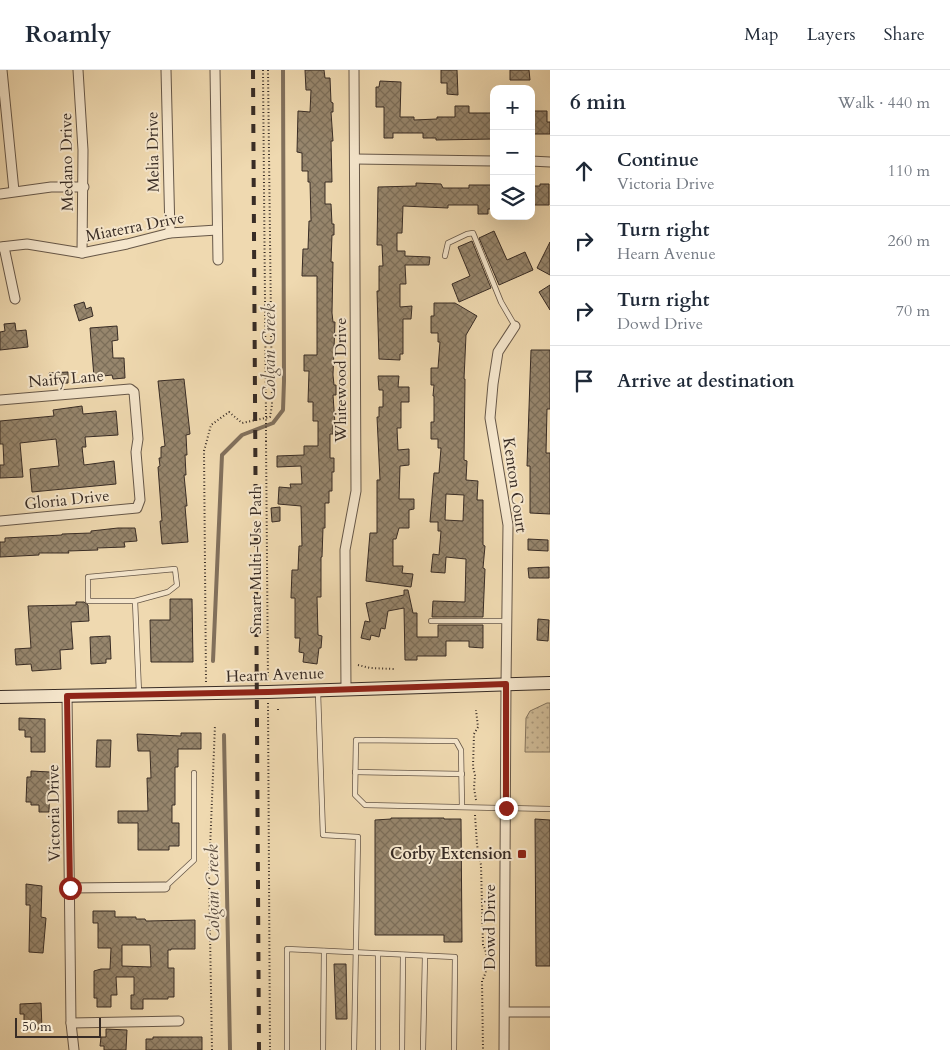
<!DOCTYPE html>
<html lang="en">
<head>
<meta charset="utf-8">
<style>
  body { margin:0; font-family:Cardo,serif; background:#f6f6f7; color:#1f2937 }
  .controls { position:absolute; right:15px; top:15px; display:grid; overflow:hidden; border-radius:10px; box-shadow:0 5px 20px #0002 }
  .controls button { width:45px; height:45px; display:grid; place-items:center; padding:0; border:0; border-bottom:1px solid #e0e1e3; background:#fff; color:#1f2937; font:25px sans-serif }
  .scale { position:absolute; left:15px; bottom:12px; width:86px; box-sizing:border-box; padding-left:5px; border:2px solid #382c25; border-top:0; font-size:14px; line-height:18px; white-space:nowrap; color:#382c25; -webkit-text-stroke:4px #f5e6cc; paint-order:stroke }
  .stop { position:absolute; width:15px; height:15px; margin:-11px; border:4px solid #8f2418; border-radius:50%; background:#fff }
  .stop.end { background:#8f2418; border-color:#fff; box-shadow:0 1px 5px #0008 }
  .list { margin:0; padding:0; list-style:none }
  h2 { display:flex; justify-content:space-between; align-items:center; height:65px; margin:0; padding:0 20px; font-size:21px }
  h2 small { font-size:16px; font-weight:400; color:#747a83 }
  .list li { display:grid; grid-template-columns:32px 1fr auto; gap:15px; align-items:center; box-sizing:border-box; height:70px; padding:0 20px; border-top:1px solid #e0e1e3 }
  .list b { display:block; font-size:19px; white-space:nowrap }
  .list p { margin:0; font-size:16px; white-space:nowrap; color:#747a83 }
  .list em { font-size:16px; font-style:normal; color:#747a83 }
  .icon { flex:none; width:28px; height:28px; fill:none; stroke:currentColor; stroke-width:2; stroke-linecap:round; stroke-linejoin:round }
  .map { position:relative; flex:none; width:550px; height:980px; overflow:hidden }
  header { display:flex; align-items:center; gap:30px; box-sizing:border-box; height:70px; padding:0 25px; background:#fff; border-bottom:1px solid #e0e1e3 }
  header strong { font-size:24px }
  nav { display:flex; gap:28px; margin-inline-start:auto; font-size:18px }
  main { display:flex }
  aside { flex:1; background:#fff }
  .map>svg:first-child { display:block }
  .grass { fill:url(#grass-dots); stroke:#84745e }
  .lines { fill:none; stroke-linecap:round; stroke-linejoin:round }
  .stream { stroke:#81705c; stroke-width:4 }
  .building { fill:url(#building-cross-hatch); stroke:#382c25; fill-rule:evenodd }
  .lane-casing { stroke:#665748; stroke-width:6 }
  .street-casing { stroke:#665748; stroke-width:11 }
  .secondary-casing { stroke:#382c25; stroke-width:14 }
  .path { stroke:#382c25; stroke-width:2; stroke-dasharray:1 2.5; stroke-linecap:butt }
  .lane { stroke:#f5e6cc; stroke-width:4.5 }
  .street { stroke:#f5e6cc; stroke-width:9 }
  .secondary { stroke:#f5e6cc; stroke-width:12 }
  .rail { stroke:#382c25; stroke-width:4; stroke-dasharray:9 9; stroke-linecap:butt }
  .path-bridge { stroke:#382c25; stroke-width:2; stroke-dasharray:1 2.5; stroke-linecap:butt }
  .route { stroke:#8f2418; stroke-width:6 }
  .poi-dot { fill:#8f2418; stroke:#f5e6cc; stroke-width:2 }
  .labels { text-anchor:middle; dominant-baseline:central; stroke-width:4; stroke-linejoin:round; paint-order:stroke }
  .street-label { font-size:16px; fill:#382c25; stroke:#f5e6cc }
  .poi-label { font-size:16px; font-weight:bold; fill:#382c25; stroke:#f5e6cc; text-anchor:end }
  .water-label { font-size:18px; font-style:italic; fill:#5c4e41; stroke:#f5e6cc }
</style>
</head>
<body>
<header>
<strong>Roamly</strong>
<nav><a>Map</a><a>Layers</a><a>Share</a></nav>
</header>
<main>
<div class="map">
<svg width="550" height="980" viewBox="0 0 550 980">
  <defs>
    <pattern id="grass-dots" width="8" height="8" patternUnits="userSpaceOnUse" patternTransform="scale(1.25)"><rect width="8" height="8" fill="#d0bc98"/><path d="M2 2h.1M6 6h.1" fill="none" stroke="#aa997c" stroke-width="1.8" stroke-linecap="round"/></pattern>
    <pattern id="building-cross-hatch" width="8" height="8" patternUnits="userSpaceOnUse" patternTransform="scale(1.25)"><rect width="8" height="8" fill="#97866d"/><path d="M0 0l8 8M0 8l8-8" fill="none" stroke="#7c6e59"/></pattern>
  </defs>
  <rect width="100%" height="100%" fill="#efd9b0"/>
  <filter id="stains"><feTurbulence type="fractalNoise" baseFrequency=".004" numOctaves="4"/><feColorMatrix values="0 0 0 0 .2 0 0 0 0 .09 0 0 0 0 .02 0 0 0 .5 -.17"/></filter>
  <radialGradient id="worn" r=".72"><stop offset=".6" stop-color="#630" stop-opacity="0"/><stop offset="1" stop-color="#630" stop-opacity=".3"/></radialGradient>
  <polygon class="grass" points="547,633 550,633 550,682 525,682 526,648 530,641"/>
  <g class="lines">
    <g class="stream">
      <polyline points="213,591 222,385 242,365 273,353 283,340 284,311 283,0"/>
      <polyline points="224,665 230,980"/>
    </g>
  </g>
  <g class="building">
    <polygon points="305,0 324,0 325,8 330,8 331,32 333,33 333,42 331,42 333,71 331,71 332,112 325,112 325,134 331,134 332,154 334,154 334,165 332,165 331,192 333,192 332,243 333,252 335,252 333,305 334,315 336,315 336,325 333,325 335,354 333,354 333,364 330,364 330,388 334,388 334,402 332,402 332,421 329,421 329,433 325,433 325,458 323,458 322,487 321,487 321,527 317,527 318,565 322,566 321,578 319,578 317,594 303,592 304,583 299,582 300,568 295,568 295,528 291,528 292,500 298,500 299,476 302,476 301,436 278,434 279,417 291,418 290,414 302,414 301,396 277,397 277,386 304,385 304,376 318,376 318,351 313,351 313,332 308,332 309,301 304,301 304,285 317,285 317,206 302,206 303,179 308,179 309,151 311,151 310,112 308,112 308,101 302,101 302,83 297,82 298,41 310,42 311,20 306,20"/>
    <polygon points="441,0 457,0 458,25 447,24 447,13 441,13"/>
    <polygon points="510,0 529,0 530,10 510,10"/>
    <polygon points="380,11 401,12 400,47 414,47 414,50 437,49 437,47 455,47 455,36 469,36 469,43 494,43 494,69 436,70 436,68 423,68 423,63 393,63 393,68 384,68 384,37 376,37 376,17 379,17"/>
    <polygon points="534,41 547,41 547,52 550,52 550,64 531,64 531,43 534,44"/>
    <polygon points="416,113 441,114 443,118 469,118 469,115 494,115 494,139 488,139 488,144 478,144 478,135 448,135 448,138 403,136 402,163 397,163 397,181 405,181 405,186 430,187 429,195 405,195 406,214 400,214 400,237 412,236 411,249 403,249 403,284 400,284 400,290 379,289 377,221 379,221 379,196 383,196 382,175 377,175 378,117 416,116"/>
    <polygon points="540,114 549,114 549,135 531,135 531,116 540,116"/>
    <polygon points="494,161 507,190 525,182 533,200 499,215 479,168"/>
    <polygon points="472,171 491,218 459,232 452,214 470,206 458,177"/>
    <polygon points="550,172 550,205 537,198"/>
    <polygon points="550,215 550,240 539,222"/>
    <polygon points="84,232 86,239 91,237 93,246 79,251 74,235"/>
    <path d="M434,233H455L477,246L466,265L464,309H465L464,390L467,391L466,410L478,411L477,430H483V475L485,476L483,498L485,499L483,547H432L433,531L465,532L466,489L446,487L445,503L431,502L433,484L439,485L441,461H438V452H430L434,403H439L441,378H438V369H431V352H434V326H433L434,315H431V298H438L440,272H438V263H431V246H434ZM446,424L464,425L463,451L445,450Z"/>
    <polygon points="15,253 16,261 26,260 28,277 0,280 0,262 5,261 4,254"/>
    <polygon points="117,256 118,270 112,271 113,288 124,288 125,308 113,309 112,305 94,307 90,258"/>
    <polygon points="531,280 550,280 550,339 547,339 546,383 550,383 550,444 530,443 530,396 527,396"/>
    <polygon points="68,302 68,313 50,314 49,303"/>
    <polygon points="378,306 399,306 398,317 409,317 409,332 401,332 401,358 397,358 398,380 409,379 409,395 400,396 399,429 414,429 414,439 409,440 409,458 399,458 396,469 393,469 393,496 403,496 402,503 413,504 411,517 366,511 370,463 377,463 377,410 380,410 377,347 379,347 379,337 383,337 383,320 379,320"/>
    <polygon points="184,309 190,364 186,365 187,385 185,385 186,405 184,405 187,436 185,436 188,472 162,474 160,451 162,451 158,397 160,396 159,388 161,388 161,377 165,376 158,311"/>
    <polygon points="82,336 83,344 116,341 118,365 85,367 86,377 82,377 84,395 114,391 116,414 32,422 30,399 59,396 56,369 20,373 23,407 0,408 0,395 4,395 3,374 0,374 0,351 54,346 53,340"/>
    <polygon points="280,437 280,451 272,452 271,438"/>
    <polygon points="118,458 135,458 137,471 124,472 125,477 97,478 98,480 68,481 69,483 39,483 39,485 0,487 0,472 5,472 5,468 62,465 62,464 91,463 91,461"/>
    <polygon points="528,469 548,470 548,481 528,480"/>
    <polygon points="549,497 549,508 529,508 528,498"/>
    <polygon points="404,520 408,520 413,543 417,543 417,567 438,567 438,555 483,555 483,578 469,577 469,571 446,571 446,586 417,586 417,590 405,590 404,538 388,541 385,559 381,558 379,567 371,565 370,570 361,568 365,551 370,552 366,533 404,525"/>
    <polygon points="170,529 192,529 193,592 151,592 150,550 170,550"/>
    <polygon points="76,532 84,532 88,535 89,551 71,552 73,579 60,580 61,599 32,601 31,594 16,595 15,579 31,578 28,536 76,535"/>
    <polygon points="538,549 549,550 548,571 537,570"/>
    <polygon points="110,566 111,589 106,589 106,593 91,594 90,567"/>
    <polygon points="19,648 45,649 45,682 31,682 31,667 25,667 25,660 19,660"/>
    <polygon points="181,663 201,663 201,679 178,679 178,697 175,697 175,735 172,735 172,753 179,753 179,776 169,776 169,780 138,780 138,753 118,753 118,741 148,741 147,708 151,708 150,681 138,681 137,664 181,666"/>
    <polygon points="97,670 111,670 110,697 96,697"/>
    <polygon points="31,701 50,702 49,742 39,742 39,735 31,735 31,732 26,732 27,707 31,707"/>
    <polygon points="391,748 444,748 444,749 461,749 462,872 444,872 444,865 375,865 375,750 391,749"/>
    <polygon points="535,749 550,750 550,896 536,896"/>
    <polygon points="26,814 42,816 41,847 46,848 43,883 29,882 30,835 26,835"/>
    <path d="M93,841H115V847H136V849H145L146,851L195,850V879H171V880H168V898H174V927H168V929H143V939H131V925H134V907H116L117,925H111V937H97V928H94V901L101,899H110L111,878H98V853H93ZM122,875H150L151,897L122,896Z"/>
    <polygon points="334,894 346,894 347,949 336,949"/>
    <polygon points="41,933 42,959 24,960 24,944 20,944 20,934"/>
    <polygon points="106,959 127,960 126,980 104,980 104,976 100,976 101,967 106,967"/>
    <polygon points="153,967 202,967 202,980 146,980 146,969 153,969"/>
  </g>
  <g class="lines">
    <g class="lane-casing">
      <g id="lane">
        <polyline points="445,186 448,173 467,164 473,163 501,232 515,256"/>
        <polyline points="135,531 168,522 177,515 175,499 88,507 88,531 135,531 139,623"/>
        <polyline points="431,551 507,551"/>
        <polyline points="318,623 323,765 358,767 354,980"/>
        <polyline points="355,702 462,704"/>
        <polyline points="462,737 461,680 456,671 356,670 355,725 365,735 550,739"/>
        <polyline points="165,817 194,790 194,703"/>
        <polyline points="287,980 287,879 455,887 454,980"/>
        <polyline points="323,980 324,881"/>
        <polyline points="378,980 378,884"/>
        <polyline points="402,980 403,885"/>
        <polyline points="423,980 425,886"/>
      </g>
    </g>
    <g class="street-casing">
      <g id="street">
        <polyline points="2,0 14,121"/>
        <polyline points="78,0 83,80 82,183"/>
        <polyline points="166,0 170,163"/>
        <polyline points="215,0 218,190"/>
        <polyline points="355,89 494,91"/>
        <polyline points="531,91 550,92"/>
        <polyline points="0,124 51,117 84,117"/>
        <polyline points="0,177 27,174 82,183 127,174 170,163 217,160"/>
        <polyline points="4,177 15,229"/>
        <polyline points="0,330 130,319 134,322 138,369 136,382 140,430 137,438 0,451"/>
        <polyline points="346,619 345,480 356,421 354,0"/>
        <polyline points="67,626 71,953 74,980"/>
        <polyline points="70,818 165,817"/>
        <polyline points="505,942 550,942"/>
        <polyline points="71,953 179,951"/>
        <polyline points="504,980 506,614 508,455 490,348 493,314 498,282 515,256"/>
      </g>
    </g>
    <g class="secondary-casing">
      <polyline id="secondary" points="0,627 268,622 550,613"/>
    </g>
    <g class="path">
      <polyline points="263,0 266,346"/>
      <polyline points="266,371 268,611"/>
      <polyline points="358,595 370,598 395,599"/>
      <polyline points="277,603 277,604"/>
      <polyline points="206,612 204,381 211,355 229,342 242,353 270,347 272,335 268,0"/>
      <polyline points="268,633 270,980"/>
      <polyline points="278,639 278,642"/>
      <polyline points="476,730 474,718 475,705 473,697 474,664 478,657 476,640"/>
      <path d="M475,745L477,775L481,795L483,875C489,886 488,900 482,911L483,980"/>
      <polyline points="212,980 209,804 215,655"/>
    </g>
    <use href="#lane" class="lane"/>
    <use href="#street" class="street"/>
    <use href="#secondary" class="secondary"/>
    <polyline class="rail" points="253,0 259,980"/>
    <polyline class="path-bridge" points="266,346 266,371"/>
  </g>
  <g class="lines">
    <polyline class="route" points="70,818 67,626 268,622 506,614 506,738"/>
  </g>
  <rect class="poi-dot" x="517" y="779" width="10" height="10" rx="2.5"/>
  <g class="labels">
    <g class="street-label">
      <text transform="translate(153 82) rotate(-91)">Melia Drive</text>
      <text transform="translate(67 92) rotate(-91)">Medano Drive</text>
      <text transform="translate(135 157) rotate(-11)">Miaterra Drive</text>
      <text transform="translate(66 309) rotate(-5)">Naify Lane</text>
      <text transform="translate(341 310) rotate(-90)">Whitewood Drive</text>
      <text transform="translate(515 415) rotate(82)">Kenton Court</text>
      <text transform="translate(67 430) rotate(-6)">Gloria Drive</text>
      <text transform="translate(256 490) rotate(-90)">Smart Multi-Use Path</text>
      <text transform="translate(275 605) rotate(-2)">Hearn Avenue</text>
      <text transform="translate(54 743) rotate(-91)">Victoria Drive</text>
      <text transform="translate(490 857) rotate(-90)">Dowd Drive</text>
    </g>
    <g class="poi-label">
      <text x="512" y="784">Corby Extension</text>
    </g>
    <g class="water-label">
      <text transform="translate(269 282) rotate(-90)">Colgan Creek</text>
      <text transform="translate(213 823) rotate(-91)">Colgan Creek</text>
    </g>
  </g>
  <rect width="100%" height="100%" filter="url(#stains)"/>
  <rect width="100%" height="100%" fill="url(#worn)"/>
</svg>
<div class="controls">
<button>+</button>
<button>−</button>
<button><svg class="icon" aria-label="layers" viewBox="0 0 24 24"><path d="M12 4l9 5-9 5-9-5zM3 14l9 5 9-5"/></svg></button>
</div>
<div class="scale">50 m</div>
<div class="stop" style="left:70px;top:818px"></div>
<div class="stop end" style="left:506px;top:738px"></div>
</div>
<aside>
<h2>6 min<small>Walk · 440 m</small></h2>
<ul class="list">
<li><svg class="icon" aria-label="ahead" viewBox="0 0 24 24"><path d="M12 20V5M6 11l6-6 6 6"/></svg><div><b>Continue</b><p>Victoria Drive</p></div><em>110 m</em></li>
<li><svg class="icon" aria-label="right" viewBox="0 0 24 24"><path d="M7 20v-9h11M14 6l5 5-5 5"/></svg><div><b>Turn right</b><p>Hearn Avenue</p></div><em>260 m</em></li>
<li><svg class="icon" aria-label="right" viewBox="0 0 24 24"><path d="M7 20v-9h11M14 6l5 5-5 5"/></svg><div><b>Turn right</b><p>Dowd Drive</p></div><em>70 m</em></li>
<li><svg class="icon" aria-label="arrive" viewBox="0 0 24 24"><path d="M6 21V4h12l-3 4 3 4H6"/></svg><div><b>Arrive at destination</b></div></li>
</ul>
</aside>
</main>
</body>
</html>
